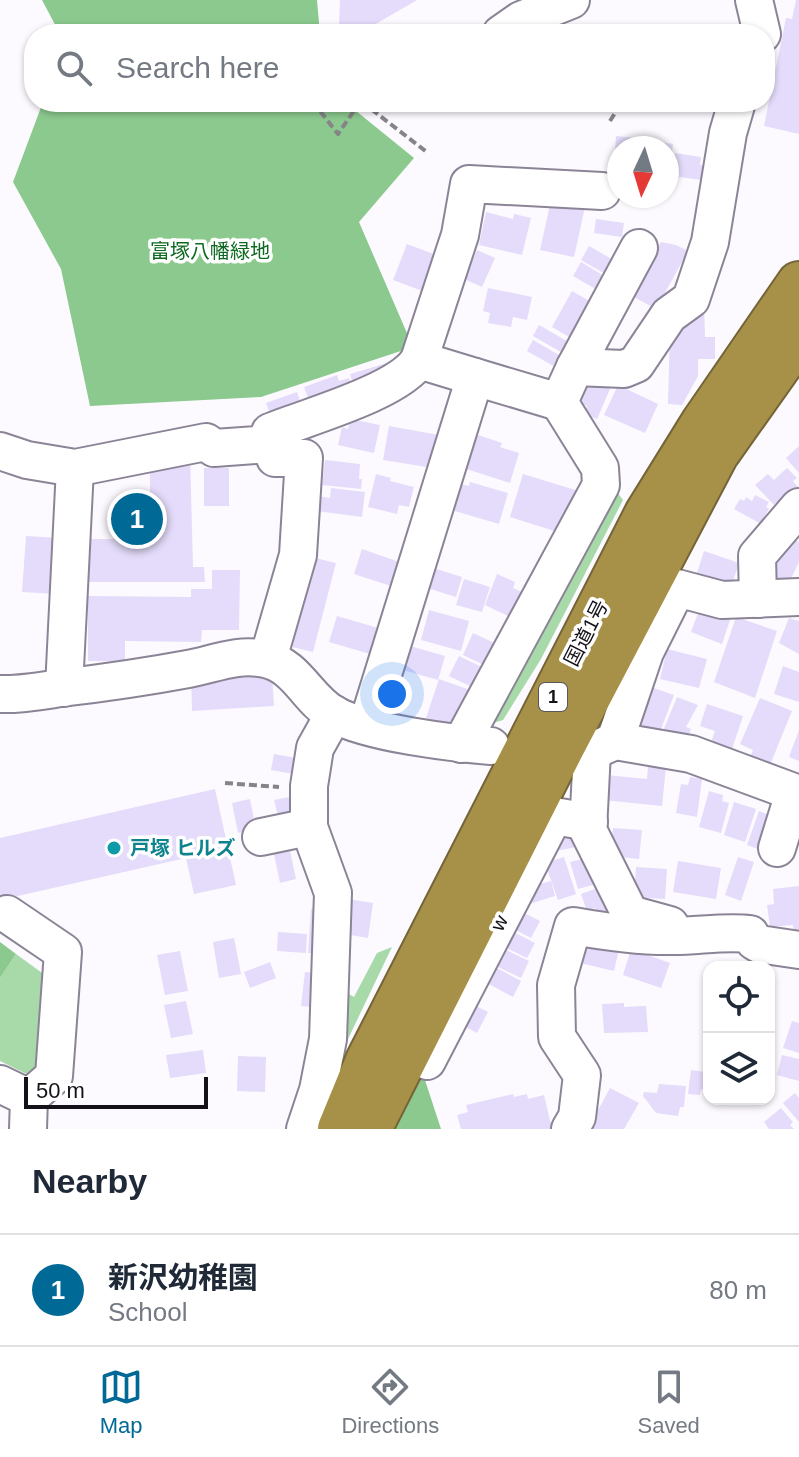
<!DOCTYPE html>
<html lang="en">
<head>
<meta charset="utf-8">
<style>
  body { margin:0; font-family:Arial,"Noto Sans JP",sans-serif; background:#f2f2f3; color:#1f2937 }
  .controls { position:absolute; right:24px; bottom:24px; display:grid; overflow:hidden; border-radius:16px; box-shadow:0 2px 6px #0004 }
  .controls button { width:72px; height:72px; display:grid; place-items:center; padding:0; border:0; border-bottom:2px solid #e0e1e3; background:#fff; color:#1f2937; font:40px sans-serif }
  .compass { position:absolute; left:607px; top:136px; width:72px; height:72px; border-radius:50%; background:#fff; box-shadow:0 2px 6px #0004; rotate:184deg }
  .scale { position:absolute; left:24px; bottom:20px; width:184px; box-sizing:border-box; padding-left:8px; border:4px solid #141118; border-top:0; font-size:22px; line-height:28px; white-space:nowrap; color:#141118; -webkit-text-stroke:6px #fff; paint-order:stroke }
  .you { position:absolute; left:392px; top:694px; width:28px; height:28px; margin:-20px; border:6px solid #fff; border-radius:50%; background:#1a73e8; box-shadow:0 0 0 12px #1a73e833 }
  .badge { display:grid; place-items:center; width:52px; height:52px; border-radius:50%; background:#006996; color:#fff; font-size:26px; font-weight:700 }
  .pin { position:absolute; translate:-50% -50%; border:4px solid #fff; box-shadow:0 2px 8px #0006 }
  .list { margin:0; padding:0; list-style:none }
  h2 { display:flex; justify-content:space-between; align-items:center; height:104px; margin:0; padding:0 32px; font-size:34px }
  h2 small { font-size:26px; font-weight:400; color:#747a83 }
  .list li { display:grid; grid-template-columns:52px 1fr auto; gap:24px; align-items:center; box-sizing:border-box; height:112px; padding:0 32px; border-top:2px solid #e0e1e3 }
  .list b { display:block; font-size:30px; white-space:nowrap }
  .list p { margin:0; font-size:26px; white-space:nowrap; color:#747a83 }
  .list em { font-size:26px; font-style:normal; color:#747a83 }
  .icon { flex:none; width:44px; height:44px; fill:none; stroke:currentColor; stroke-width:2; stroke-linecap:round; stroke-linejoin:round }
  .map { position:relative; flex:none; width:799px; height:1129px; overflow:hidden }
  .search { position:absolute; background:#fff; box-shadow:0 2px 6px #0004; left:24px; right:24px; top:24px; height:88px; display:flex; align-items:center; gap:20px; box-sizing:border-box; padding:0 28px; border-radius:32px; color:#747a83; font-size:30px }
  .sheet { height:216px; background:#fff }
  nav { display:flex; justify-content:space-around; align-items:center; box-sizing:border-box; height:112px; border-top:2px solid #e0e1e3; background:#fff; font-size:22px; color:#747a83 }
  nav a { display:grid; justify-items:center; gap:4px }
  nav .on { color:#006996 }
  .map>svg:first-child { display:block }
  .green { fill:#a8d9a9 }
  .forest { fill:#8bc98e }
  .building { fill:#e4dcfa }
  .lines { fill:none; stroke-linecap:round; stroke-linejoin:round }
  .minor-casing { stroke:#8b8496; stroke-width:40 }
  .highway-casing { stroke:#746437; stroke-width:48 }
  .path { stroke:#868489; stroke-width:4; stroke-dasharray:8 4; stroke-linecap:butt }
  .minor { stroke:#fff; stroke-width:36 }
  .highway { stroke:#a79048; stroke-width:44 }
  .culture-dot { fill:#0f9aa8; stroke:#fff; stroke-width:3 }
  .labels { text-anchor:middle; dominant-baseline:central; stroke-width:7; stroke-linejoin:round; paint-order:stroke }
  .shield { fill:#fff; stroke:#5a585d; stroke-width:2 }
  .shield-label { font-size:18px; font-weight:bold; fill:#141118 }
  .park-label { font-size:20px; fill:#0e6a21; stroke:#fff }
  .street-label { font-size:20px; fill:#141118; stroke:#fff }
  .culture-label { font-size:20px; font-weight:bold; fill:#0d838f; stroke:#fff; text-anchor:start }
</style>
</head>
<body>
<div class="map">
<svg width="799" height="1129" viewBox="0 0 799 1129">
  <rect width="100%" height="100%" fill="#fcfafe"/>
  <g class="green">
    <polygon points="611,484 623,500 541,659 503,720 477,728"/>
    <polygon points="392,947 326,1085 335,986 354,997 377,953"/>
    <polygon points="16,954 49,978 37,1079 0,1061 0,978"/>
  </g>
  <g class="forest">
    <polygon points="42,0 317,0 320,34 60,34"/>
    <polygon points="43,102 345,102 414,158 359,222 413,347 261,397 90,406 61,269 13,182"/>
    <polygon points="0,942 16,954 0,978"/>
    <polygon points="422,1071 441,1129 395,1129"/>
  </g>
  <g class="building">
    <polygon points="340,0 417,0 367,29 339,28"/>
    <polygon points="796,0 799,0 799,134 764,126 786,18 792,19"/>
    <polygon points="616,136 635,138 634,142 646,144 646,148 619,148 619,153 615,153"/>
    <polygon points="659,142 673,144 669,176 667,148 648,148 648,144 659,145"/>
    <polygon points="675,153 701,157 700,165 710,166 708,181 672,176"/>
    <polygon points="551,200 585,207 574,257 540,250"/>
    <polygon points="486,212 513,219 514,214 531,218 522,255 479,245"/>
    <polygon points="596,219 624,223 622,237 594,233"/>
    <polygon points="661,242 676,245 688,251 656,309 632,296"/>
    <polygon points="407,244 439,256 425,292 393,280"/>
    <polygon points="589,246 615,261 607,275 581,260"/>
    <polygon points="477,250 495,258 482,287 464,279"/>
    <polygon points="581,262 609,279 601,292 573,276"/>
    <polygon points="488,288 532,297 527,320 513,317 511,327 488,323 490,313 483,311"/>
    <polygon points="572,291 598,306 578,342 552,327"/>
    <polygon points="704,305 705,337 715,337 715,359 698,359 698,376 682,405 668,404 670,328"/>
    <polygon points="539,325 572,344 566,355 533,336"/>
    <polygon points="533,340 564,358 557,368 527,351"/>
    <polygon points="397,360 354,389 350,374"/>
    <polygon points="337,375 339,381 349,378 353,390 311,406 304,387"/>
    <polygon points="588,375 613,382 597,419 584,414 587,406 577,402"/>
    <polygon points="618,385 658,404 645,433 604,415"/>
    <polygon points="297,392 304,413 273,421 266,403"/>
    <polygon points="350,419 380,425 374,453 338,445 342,427 348,429"/>
    <polygon points="389,426 439,435 433,468 383,460"/>
    <polygon points="478,435 502,443 500,447 519,453 510,483 460,467 469,438 476,440"/>
    <polygon points="799,446 799,473 786,458"/>
    <polygon points="190,453 193,567 204,567 205,582 79,582 82,539 150,539 150,462"/>
    <polygon points="325,460 360,464 359,479 362,479 361,489 322,485"/>
    <rect x="204" y="468" width="25" height="38"/>
    <polygon points="787,468 797,478 793,481 798,487 784,500 782,497 774,505 755,485 768,474 774,480"/>
    <polygon points="376,474 391,478 390,481 414,487 409,507 399,505 397,514 368,507"/>
    <polygon points="523,474 585,493 567,535 510,517"/>
    <polygon points="470,482 508,493 499,524 448,509 456,483 469,486"/>
    <polygon points="331,488 365,492 362,517 316,511 318,496 330,498"/>
    <polygon points="755,495 769,502 766,507 769,508 761,524 734,509 740,499 744,501 746,497 752,501"/>
    <polygon points="785,535 799,542 799,562 789,583 767,573"/>
    <polygon points="26,536 61,538 58,594 22,592"/>
    <polygon points="362,549 405,564 397,588 354,574"/>
    <polygon points="704,551 739,563 732,584 720,580 718,586 695,579"/>
    <polygon points="311,557 336,563 313,652 288,646"/>
    <polygon points="430,567 462,577 456,597 424,587"/>
    <polygon points="212,570 240,570 239,630 202,630 201,642 125,641 125,661 88,661 88,596 191,597 191,589 212,589"/>
    <polygon points="497,574 515,582 513,588 531,596 518,621 485,605"/>
    <polygon points="464,579 490,587 482,612 456,605"/>
    <polygon points="700,608 730,620 722,644 691,632"/>
    <polygon points="429,610 469,621 461,651 421,640"/>
    <polygon points="337,616 385,630 377,656 329,642"/>
    <polygon points="736,617 777,631 755,698 714,682"/>
    <polygon points="789,618 799,621 799,654 779,643"/>
    <polygon points="473,633 503,647 492,669 463,655"/>
    <polygon points="403,644 445,656 438,680 396,668"/>
    <polygon points="667,649 707,659 699,688 660,679"/>
    <polygon points="459,656 488,670 478,690 449,676"/>
    <polygon points="783,666 799,672 799,702 774,694"/>
    <polygon points="272,675 274,706 192,711 191,679"/>
    <polygon points="439,679 470,690 457,728 426,718"/>
    <polygon points="651,687 674,695 658,737 636,728"/>
    <polygon points="677,697 698,705 686,727 691,729 687,740 663,731"/>
    <polygon points="760,698 792,711 770,765 750,757 753,750 740,744"/>
    <polygon points="707,704 743,716 731,752 710,745 715,731 700,726"/>
    <polygon points="799,730 799,761 789,757"/>
    <polygon points="274,754 302,759 299,775 271,770"/>
    <polygon points="648,765 666,767 662,806 603,800 606,775 647,779"/>
    <polygon points="690,777 702,779 697,817 676,813 681,784 688,785"/>
    <polygon points="215,789 236,885 194,894 186,858 0,900 0,838"/>
    <polygon points="709,791 723,795 722,801 729,803 721,833 699,827"/>
    <polygon points="294,796 299,814 279,819 274,800"/>
    <polygon points="250,799 256,829 238,833 232,803"/>
    <polygon points="734,802 756,809 745,842 724,835"/>
    <polygon points="759,811 772,816 766,852 747,845"/>
    <polygon points="613,828 642,830 639,859 610,856"/>
    <polygon points="579,829 581,846 546,853 554,833"/>
    <polygon points="289,846 296,879 280,883 273,849"/>
    <polygon points="564,857 576,894 558,900 545,863"/>
    <polygon points="590,857 604,882 578,889 570,862"/>
    <polygon points="738,857 754,862 741,901 725,895"/>
    <polygon points="678,861 721,868 716,899 673,892"/>
    <polygon points="636,867 667,869 665,899 634,897"/>
    <polygon points="551,881 555,896 529,904 525,888"/>
    <polygon points="606,885 616,913 599,919 595,908 587,911 581,894"/>
    <polygon points="799,886 799,932 794,933 793,925 770,927 767,905 774,904 773,889"/>
    <polygon points="347,899 373,903 368,938 345,934"/>
    <polygon points="311,909 328,910 325,954 308,953"/>
    <polygon points="516,909 540,921 531,938 508,926"/>
    <polygon points="508,929 535,943 527,958 500,945"/>
    <polygon points="278,932 307,934 306,953 277,951"/>
    <polygon points="234,938 241,974 219,978 213,942"/>
    <polygon points="581,940 619,949 614,971 576,962"/>
    <polygon points="502,948 529,961 521,978 494,965"/>
    <polygon points="631,949 670,963 661,988 623,975"/>
    <polygon points="180,951 188,991 165,995 157,955"/>
    <polygon points="270,962 276,978 250,988 244,972"/>
    <polygon points="495,967 521,981 513,997 487,983"/>
    <polygon points="305,972 324,974 320,1008 301,1006"/>
    <polygon points="186,1001 193,1034 171,1038 164,1005"/>
    <polygon points="468,1002 488,1012 477,1033 457,1022"/>
    <polygon points="624,1003 624,1007 646,1006 648,1032 604,1033 602,1004"/>
    <polygon points="792,1021 799,1023 799,1053 783,1048"/>
    <polygon points="203,1050 206,1073 170,1078 166,1055"/>
    <polygon points="782,1055 799,1059 799,1081 777,1075"/>
    <polygon points="238,1056 266,1057 265,1092 237,1091"/>
    <polygon points="691,1070 705,1072 704,1090 701,1089 700,1095 688,1094"/>
    <polygon points="659,1084 686,1086 684,1107 680,1107 678,1116 656,1113 643,1096 644,1092 657,1093"/>
    <polygon points="610,1088 639,1103 624,1129 588,1129"/>
    <polygon points="795,1093 799,1098 799,1122 783,1103"/>
    <polygon points="513,1094 514,1097 527,1094 528,1099 544,1095 552,1129 461,1129 457,1115 468,1112 466,1105"/>
    <polygon points="781,1108 793,1122 790,1125 794,1129 769,1129 764,1122"/>
  </g>
  <g class="lines">
    <g class="minor-casing">
      <g id="minor">
        <polyline points="754,0 762,34"/>
        <polyline points="501,34 521,20 571,0"/>
        <polyline points="575,367 624,369 636,364 669,315 691,299 710,242 728,133 737,102"/>
        <polyline points="475,377 559,402"/>
        <path d="M0,451L27,460L75,468L206,442L214,448L270,444V432C307,417 399,392 419,360"/>
        <polyline points="758,599 757,556 799,507"/>
        <polyline points="268,659 298,555 304,458 275,458 270,444"/>
        <polyline points="64,688 75,468"/>
        <path d="M0,694C20,695 41,691 61,688C103,683 145,677 188,669C215,664 237,653 265,659C298,666 307,700 335,715C370,733 450,743 491,746"/>
        <polyline points="367,726 475,377 419,360 460,235 469,184 602,191"/>
        <polyline points="615,741 645,652 677,588 722,600 799,597"/>
        <polyline points="461,744 601,485 600,468 559,402 575,367 639,248"/>
        <polyline points="595,750 615,741 691,754 799,794"/>
        <polyline points="592,751 588,830 630,914 670,925"/>
        <polyline points="261,837 309,827"/>
        <polyline points="777,848 794,793"/>
        <polyline points="7,914 63,952 54,1076 29,1098"/>
        <polyline points="427,1061 554,816 589,822"/>
        <polyline points="0,1084 29,1098 28,1129"/>
        <polyline points="305,1129 318,1090 328,1039 333,893 309,827 309,786 315,748 334,714"/>
        <path d="M570,1129L577,1117L582,1075L557,1037L556,985L573,926C607,932 641,937 674,936C699,936 725,931 750,934L754,941L759,944L799,950"/>
      </g>
    </g>
    <g class="highway-casing">
      <g id="highway">
        <polyline points="340,1129 368,1061 647,514 704,422 799,284"/>
        <polyline points="369,1129 563,745 716,454 799,337"/>
      </g>
    </g>
    <g class="path">
      <polyline points="313,102 338,134 360,102"/>
      <polyline points="362,102 428,153"/>
      <polyline points="610,121 622,102"/>
      <polyline points="225,783 279,787"/>
    </g>
    <use href="#minor" class="minor"/>
    <use href="#highway" class="highway"/>
  </g>
  <circle class="culture-dot" cx="114" cy="848" r="8"/>
  <g class="labels">
    <rect class="shield" x="539" y="683" width="28" height="28" rx="6"/>
    <g class="shield-label">
      <text x="553" y="697">1</text>
    </g>
    <g class="park-label">
      <text x="210" y="251">富塚八幡緑地</text>
    </g>
    <g class="street-label">
      <text transform="translate(586 633) rotate(-63)">国道1号</text>
      <text transform="translate(499 923) rotate(-63)">w</text>
    </g>
    <g class="culture-label">
      <text x="130" y="848">戸塚 ヒルズ</text>
    </g>
  </g>
</svg>
<div class="controls">
<button><svg class="icon" aria-label="locate" viewBox="0 0 24 24"><circle cx="12" cy="12" r="6"/><path d="M12 2v4M12 18v4M2 12h4M18 12h4"/></svg></button>
<button><svg class="icon" aria-label="layers" viewBox="0 0 24 24"><path d="M12 4l9 5-9 5-9-5zM3 14l9 5 9-5"/></svg></button>
</div>
<svg class="compass" viewBox="-18 -18 36 36"><path d="M0-13l5 13h-10z" fill="#e53935"/><path d="M0 13l5-13h-10z" fill="#747a83"/></svg>
<div class="scale">50 m</div>
<div class="you"></div>
<div class="pin badge" style="left:137px;top:519px">1</div>
<div class="search"><svg class="icon" aria-label="search" viewBox="0 0 24 24"><circle cx="10" cy="10" r="6"/><path d="M15 15l6 6"/></svg>Search here</div>
</div>
<section class="sheet">
<h2>Nearby<small></small></h2>
<ul class="list">
<li><span class="badge">1</span><div><b>新沢幼稚園</b><p>School</p></div><em>80 m</em></li>
</ul>
</section>
<nav>
<a class="on"><svg class="icon" aria-label="map" viewBox="0 0 24 24"><path d="M3 6l6-2 6 2 6-2v14l-6 2-6-2-6 2zM9 4v14M15 6v14"/></svg>Map</a>
<a><svg class="icon" aria-label="directions" viewBox="0 0 24 24"><path d="M12 3l9 9-9 9-9-9zM9 14v-3h6M13 9l2 2-2 2"/></svg>Directions</a>
<a><svg class="icon" aria-label="saved" viewBox="0 0 24 24"><path d="M7 4h10v16l-5-4-5 4z"/></svg>Saved</a>
</nav>
</body>
</html>
